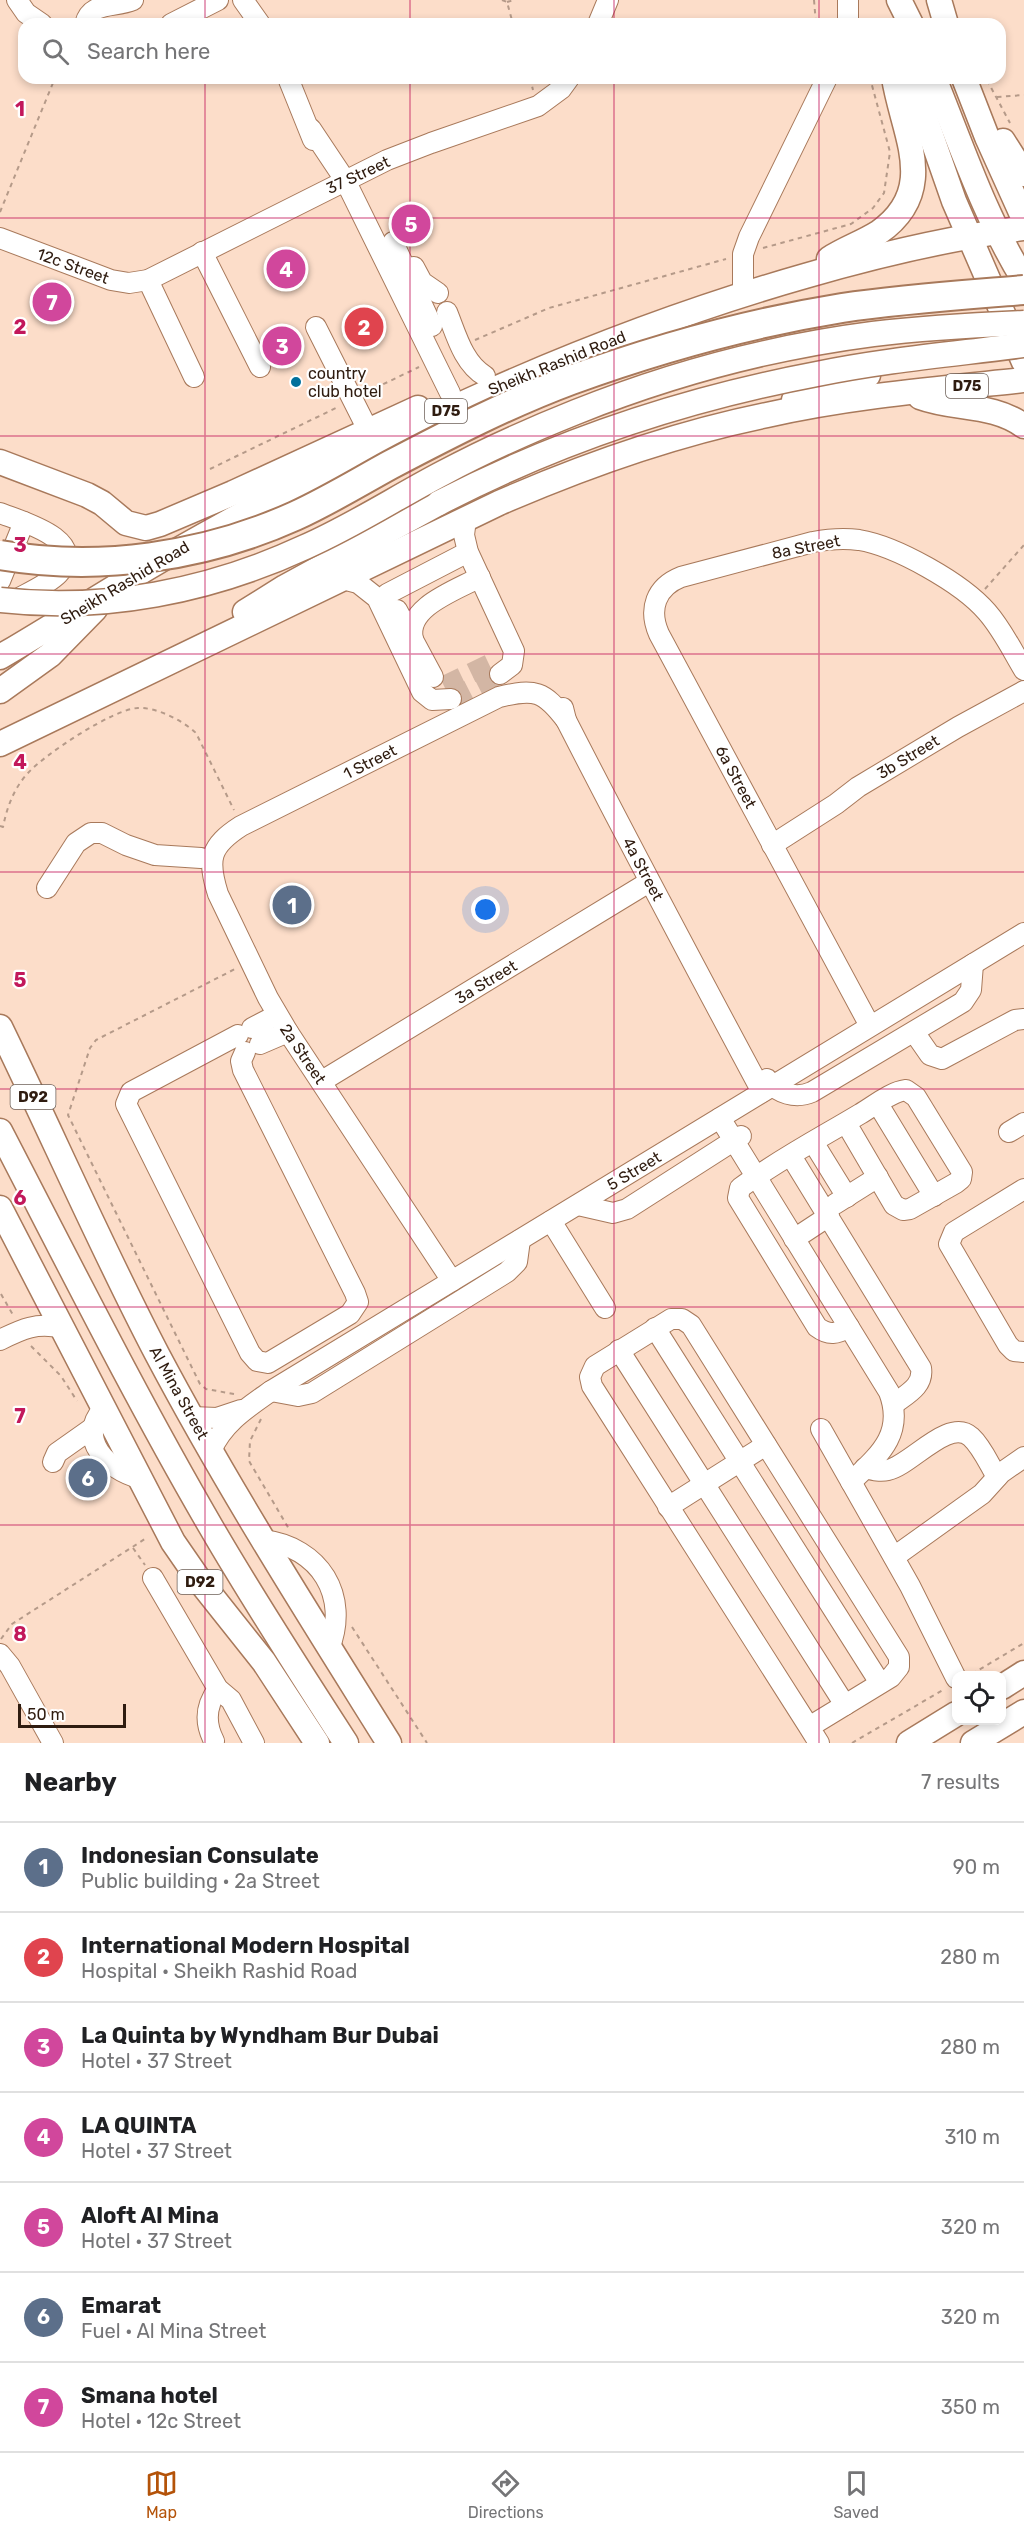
<!DOCTYPE html>
<html lang="en">
<head>
<meta charset="utf-8">
<style>
  body { margin:0; font-family:Rubik,sans-serif; background:#f2f2f2; color:#202124 }
  .controls { position:absolute; right:18px; bottom:18px; display:grid; overflow:hidden; border-radius:12px; box-shadow:0 3px 9px #0003 }
  .controls button { width:54px; height:54px; display:grid; place-items:center; padding:0; border:0; border-bottom:2px solid #e0e0e0; background:#fff; color:#202124; font:30px sans-serif }
  .scale { position:absolute; left:18px; bottom:15px; width:108px; box-sizing:border-box; padding-left:6px; border:3px solid #2f1c10; border-top:0; font-size:16px; line-height:21px; white-space:nowrap; color:#2f1c10; -webkit-text-stroke:4px #fff; paint-order:stroke }
  .you { position:absolute; left:486px; top:910px; width:21px; height:21px; margin:-15px; border:4px solid #fff; border-radius:50%; background:#1a73e8; box-shadow:0 0 0 9px #1a73e833 }
  .badge { display:grid; place-items:center; width:39px; height:39px; border-radius:50%; background:#b45309; color:#fff; font-size:20px; font-weight:700 }
  .pin { position:absolute; translate:-50% -50%; border:3px solid #fff; box-shadow:0 2px 6px #0006 }
  .list { margin:0; padding:0; list-style:none }
  h2 { display:flex; justify-content:space-between; align-items:center; height:78px; margin:0; padding:0 24px; font-size:26px }
  h2 small { font-size:20px; font-weight:400; color:#757577 }
  .list li { display:grid; grid-template-columns:39px 1fr auto; gap:18px; align-items:center; box-sizing:border-box; height:90px; padding:0 24px; border-top:2px solid #e0e0e0 }
  .list b { display:block; font-size:22px; white-space:nowrap }
  .list p { margin:0; font-size:20px; white-space:nowrap; color:#757577 }
  .list em { font-size:20px; font-style:normal; color:#757577 }
  .icon { flex:none; width:33px; height:33px; fill:none; stroke:currentColor; stroke-width:2; stroke-linecap:round; stroke-linejoin:round }
  .map { position:relative; flex:none; width:1024px; height:1743px; overflow:hidden }
  .search { position:absolute; background:#fff; box-shadow:0 3px 9px #0003; left:18px; right:18px; top:18px; height:66px; display:flex; align-items:center; gap:15px; box-sizing:border-box; padding:0 21px; border-radius:18px; color:#757577; font-size:22px }
  .sheet { height:708px; background:#fff }
  nav { display:flex; justify-content:space-around; align-items:center; box-sizing:border-box; height:84px; border-top:2px solid #e0e0e0; background:#fff; font-size:16px; color:#757577 }
  nav a { display:grid; justify-items:center; gap:3px }
  nav .on { color:#b45309 }
  .map>svg:first-child { display:block }
  .lines { fill:none; stroke-linecap:round; stroke-linejoin:round }
  .minor-tunnel { stroke:#d3b6a4; stroke-width:20; stroke-dasharray:20 10; stroke-linecap:butt }
  .minor-casing { stroke:#a8795b; stroke-width:22 }
  .major-casing { stroke:#a8795b; stroke-width:27 }
  .path { stroke:#b59a89; stroke-width:2; stroke-dasharray:4.5 4.5; stroke-linecap:butt }
  .minor { stroke:#fff; stroke-width:20 }
  .major { stroke:#fff; stroke-width:24 }
  .major-bridge-casing { stroke:#a8795b; stroke-width:27; stroke-linecap:butt }
  .highway-bridge-casing { stroke:#a8795b; stroke-width:32; stroke-linecap:butt }
  .major-bridge { stroke:#fff; stroke-width:24 }
  .highway-bridge { stroke:#fff; stroke-width:28 }
  .grid { fill:none; stroke:#c2185b; stroke-width:1.5; stroke-opacity:0.55 }
  .poi-dot { fill:#01709c; stroke:#fff; stroke-width:2 }
  .labels { text-anchor:middle; dominant-baseline:central; stroke-width:4.5; stroke-linejoin:round; paint-order:stroke }
  .shield { fill:#fff; stroke:#6d6058; stroke-width:1.5 }
  .shield-label { font-size:15px; font-weight:bold; fill:#2f1c10 }
  .street-label { font-size:16px; fill:#2f1c10; stroke:#fff }
  .poi-label { font-size:16px; fill:#2f1c10; stroke:#fff; text-anchor:start }
  .grid-label { font-size:20px; text-anchor:middle; font-weight:bold; fill:#c2185b; stroke:#fff; stroke-width:4.5; stroke-linejoin:round; paint-order:stroke }
</style>
</head>
<body>
<div class="map">
<svg width="1024" height="1743" viewBox="0 0 1024 1743">
  <rect width="100%" height="100%" fill="#fcddc9"/>
  <g class="lines">
    <g class="minor-tunnel">
      <polyline points="444,686 494,662"/>
      <polyline points="451,699 500,674"/>
    </g>
    <g class="minor-casing">
      <g id="minor">
        <polyline points="17,0 26,13 42,24"/>
        <polyline points="243,0 260,24"/>
        <path d="M85,24C91,1 114,8 133,0"/>
        <polyline points="171,24 218,0"/>
        <polyline points="598,24 608,0"/>
        <polyline points="848,24 848,0"/>
        <polyline points="288,78 313,140"/>
        <polyline points="311,129 345,180 450,393"/>
        <polyline points="0,238 111,280 129,283 148,280 387,160 431,143 538,106 561,89 569,78"/>
        <polyline points="393,242 432,326"/>
        <polyline points="202,252 260,367"/>
        <polyline points="414,267 422,282 438,293"/>
        <polyline points="148,280 194,377"/>
        <polyline points="743,293 743,254 749,237 827,78"/>
        <path d="M447,312C456,334 463,363 485,376"/>
        <polyline points="316,327 368,430"/>
        <path d="M0,513C20,521 91,540 58,574C46,586 25,594 10,603"/>
        <polyline points="466,519 464,535 468,552 514,651 512,665 500,674"/>
        <polyline points="343,579 358,583 377,598 422,692 432,700 451,699"/>
        <polyline points="0,581 24,522"/>
        <polyline points="387,594 468,552"/>
        <polyline points="397,610 433,677"/>
        <path d="M413,639C405,607 457,590 480,577"/>
        <path d="M563,708L566,720C630,845 696,969 762,1092"/>
        <polyline points="772,845 836,804 858,787 958,727 1024,691"/>
        <polyline points="47,888 76,843 91,833 102,833 126,845 155,855 201,858"/>
        <path d="M870,1026L659,634C648,609 656,587 681,577L813,542C829,539 844,538 859,540C896,546 962,583 987,612C1002,629 1012,650 1024,670"/>
        <polyline points="252,1028 277,1015"/>
        <polyline points="914,1032 930,1055 942,1059 1015,1020 1024,1019"/>
        <polyline points="238,1035 131,1092 126,1104 250,1353 257,1361 268,1363 350,1314 358,1302 355,1293 243,1070 241,1061 245,1052"/>
        <polyline points="260,1044 288,1032"/>
        <path d="M767,1079C777,1094 796,1099 812,1092L963,1002L971,990L973,964"/>
        <polyline points="322,1081 649,882"/>
        <polyline points="878,1104 934,1196"/>
        <path d="M720,1118L889,1392C905,1434 879,1455 851,1482"/>
        <path d="M846,1123L894,1205L903,1210L910,1209L956,1183L961,1179L962,1172L916,1097L906,1090C890,1092 874,1106 860,1114C820,1138 778,1160 740,1188L738,1198L817,1327C829,1336 837,1334 849,1327"/>
        <polyline points="1009,1132 1024,1123"/>
        <polyline points="813,1142 847,1197"/>
        <path d="M791,1156L921,1368C924,1386 907,1394 894,1404"/>
        <polyline points="1024,1189 954,1232 949,1244 1008,1345 1014,1351 1024,1352"/>
        <polyline points="835,1204 878,1177"/>
        <polyline points="578,1205 613,1213 627,1209 741,1136"/>
        <polyline points="551,1221 605,1308"/>
        <polyline points="794,1239 829,1216"/>
        <path d="M452,1281L288,1032L268,998L218,894C207,859 210,846 241,826L499,697C535,688 544,691 566,720"/>
        <polyline points="655,1328 880,1683"/>
        <path d="M0,1340C22,1329 37,1322 62,1328"/>
        <polyline points="619,1350 845,1705"/>
        <polyline points="271,1391 298,1396 312,1393 507,1272 517,1262 520,1240"/>
        <path d="M103,1409C76,1439 108,1470 139,1478"/>
        <polyline points="192,1417 217,1418 241,1410"/>
        <polyline points="821,1429 910,1586 956,1678"/>
        <path d="M211,1451C223,1423 247,1408 271,1391L1024,933"/>
        <polyline points="53,1462 57,1453 91,1429"/>
        <path d="M865,1468C873,1470 880,1472 888,1470C911,1465 949,1417 971,1437C982,1447 989,1464 997,1477"/>
        <polyline points="668,1507 766,1445"/>
        <path d="M263,1540C320,1547 350,1596 329,1649"/>
        <polyline points="894,1557 982,1494 1001,1473 1024,1457"/>
        <polyline points="153,1578 218,1689 231,1700 254,1743"/>
        <polyline points="0,1654 10,1666 53,1743"/>
        <polyline points="809,1727 891,1677 899,1667 899,1657 691,1325 682,1319 671,1319 595,1366 590,1377 592,1386 809,1727 819,1743"/>
        <path d="M214,1741C204,1722 206,1705 218,1689"/>
      </g>
    </g>
    <g class="major-casing">
      <g id="major">
        <polyline points="899,0 911,24"/>
        <polyline points="939,0 946,24"/>
        <polyline points="911,78 954,201 1024,362"/>
        <path d="M934,78C962,147 985,217 1024,280"/>
        <polyline points="964,78 987,137 1024,219"/>
        <polyline points="1003,141 1024,174"/>
        <path d="M829,259C844,249 862,243 878,233C940,190 903,135 894,78"/>
        <path d="M920,397C955,410 992,403 1024,426"/>
        <polyline points="794,400 824,386 868,375"/>
        <polyline points="0,462 87,495 102,503 126,523 146,528 160,524 233,493 418,408"/>
        <polyline points="245,612 285,587 439,503"/>
        <path d="M0,657C60,622 118,584 178,550C377,437 584,339 805,276C877,255 949,238 1024,228"/>
        <polyline points="0,691 50,655 95,609"/>
        <path d="M0,744L499,503C586,465 674,434 767,415C851,396 938,389 1024,380"/>
        <path d="M0,1027C53,1136 101,1247 157,1354C228,1488 309,1615 389,1743"/>
        <path d="M0,1131C69,1264 136,1398 211,1527C254,1601 300,1672 346,1743"/>
        <polyline points="0,1208 173,1542 202,1584 264,1662 317,1743"/>
        <polyline points="1002,1687 1024,1673"/>
        <polyline points="909,1743 956,1714"/>
        <polyline points="973,1743 1024,1712"/>
      </g>
    </g>
    <g class="path">
      <polyline points="502,0 507,2 513,24"/>
      <polyline points="814,0 816,24"/>
      <polyline points="507,2 514,0"/>
      <polyline points="530,78 533,90"/>
      <polyline points="987,80 1010,123"/>
      <polyline points="997,97 1024,95"/>
      <polyline points="0,212 55,78"/>
      <polyline points="763,248 851,224 873,208 884,193 890,152 870,78"/>
      <polyline points="475,340 549,308 726,259"/>
      <polyline points="367,392 419,367"/>
      <polyline points="210,469 338,407"/>
      <polyline points="985,589 1024,545"/>
      <path d="M0,826L3,827C7,807 14,788 28,773C45,754 113,709 138,708C156,707 182,720 196,733L234,810"/>
      <polyline points="1,1294 13,1315"/>
      <polyline points="31,1346 61,1376 77,1401"/>
      <polyline points="234,1394 206,1389 200,1384 68,1115 90,1048 96,1040 235,969"/>
      <polyline points="261,1419 250,1441 249,1461 289,1529"/>
      <polyline points="133,1548 145,1565"/>
      <polyline points="352,1627 427,1743"/>
      <polyline points="1,1639 12,1624 148,1537"/>
      <polyline points="972,1674 1024,1643"/>
      <polyline points="852,1743 943,1690"/>
    </g>
    <use href="#minor" class="minor"/>
    <use href="#major" class="major"/>
    <g class="major-bridge-casing">
      <g id="major-bridge">
        <path d="M439,503C558,441 685,399 817,374C885,360 955,354 1024,345"/>
        <path d="M0,600C104,612 210,591 305,547C353,526 397,497 443,473C486,450 531,430 576,412C671,374 772,347 873,334C923,328 974,325 1024,323"/>
      </g>
    </g>
    <g class="highway-bridge-casing">
      <path id="highway-bridge" d="M0,555C99,572 204,557 295,516C328,501 359,482 390,465C449,434 509,403 571,380C659,348 749,323 842,308C902,299 963,295 1024,290"/>
    </g>
    <use href="#major-bridge" class="major-bridge"/>
    <use href="#highway-bridge" class="highway-bridge"/>
  </g>
  <path class="grid" d="M205,0V24M410,0V24M614,0V24M819,0V24M205,78V1743M410,78V1743M614,78V1743M819,78V1743M0,218H1024M0,436H1024M0,654H1024M0,872H1024M0,1089H1024M0,1307H1024M0,1525H1024"/>
  <circle class="poi-dot" cx="296" cy="382" r="6"/>
  <g class="labels">
    <g class="shield">
      <rect x="946" y="374" width="42" height="24" rx="4.5"/>
      <rect x="425" y="399" width="42" height="24" rx="4.5"/>
      <rect x="10.5" y="1085" width="45" height="24" rx="4.5"/>
      <rect x="177.5" y="1570" width="45" height="24" rx="4.5"/>
    </g>
    <g class="shield-label">
      <text x="967" y="386">D75</text>
      <text x="446" y="411">D75</text>
      <text x="33" y="1097">D92</text>
      <text x="200" y="1582">D92</text>
    </g>
    <g class="street-label">
      <text transform="translate(358 175) rotate(-25)">37 Street</text>
      <text transform="translate(73 266) rotate(20)">12c Street</text>
      <text transform="translate(557 363) rotate(-22)">Sheikh Rashid Road</text>
      <text transform="translate(806 547) rotate(-11)">8a Street</text>
      <text transform="translate(125 583) rotate(-31)">Sheikh Rashid Road</text>
      <text transform="translate(908 757) rotate(-31)">3b Street</text>
      <text transform="translate(370 762) rotate(-27)">1 Street</text>
      <text transform="translate(736 777) rotate(62)">6a Street</text>
      <text transform="translate(643 869) rotate(62)">4a Street</text>
      <text transform="translate(486 982) rotate(-31)">3a Street</text>
      <text transform="translate(303 1054) rotate(56)">2a Street</text>
      <text transform="translate(634 1171) rotate(-31)">5 Street</text>
      <text transform="translate(179 1393) rotate(61)">Al Mina Street</text>
    </g>
    <g class="poi-label">
      <text x="308" y="373">country<tspan x="308" dy="18">club hotel</tspan></text>
    </g>
  </g>
  <g class="grid-label">
    <text x="20" y="116">1</text>
    <text x="20" y="334">2</text>
    <text x="20" y="552">3</text>
    <text x="20" y="769">4</text>
    <text x="20" y="987">5</text>
    <text x="20" y="1205">6</text>
    <text x="20" y="1423">7</text>
    <text x="20" y="1641">8</text>
  </g>
</svg>
<div class="controls">
<button><svg class="icon" aria-label="locate" viewBox="0 0 24 24"><circle cx="12" cy="12" r="6"/><path d="M12 2v4M12 18v4M2 12h4M18 12h4"/></svg></button>
</div>
<div class="scale">50 m</div>
<div class="you"></div>
<div class="pin badge" style="left:292px;top:905px;background:#5c6f8a">1</div>
<div class="pin badge" style="left:364px;top:327px;background:#e0444e">2</div>
<div class="pin badge" style="left:282px;top:346px;background:#d1479c">3</div>
<div class="pin badge" style="left:286px;top:269px;background:#d1479c">4</div>
<div class="pin badge" style="left:411px;top:224px;background:#d1479c">5</div>
<div class="pin badge" style="left:88px;top:1478px;background:#5c6f8a">6</div>
<div class="pin badge" style="left:52px;top:302px;background:#d1479c">7</div>
<div class="search"><svg class="icon" aria-label="search" viewBox="0 0 24 24"><circle cx="10" cy="10" r="6"/><path d="M15 15l6 6"/></svg>Search here</div>
</div>
<section class="sheet">
<h2>Nearby<small>7 results</small></h2>
<ul class="list">
<li><span class="badge" style="background:#5c6f8a">1</span><div><b>Indonesian Consulate</b><p>Public building · 2a Street</p></div><em>90 m</em></li>
<li><span class="badge" style="background:#e0444e">2</span><div><b>International Modern Hospital</b><p>Hospital · Sheikh Rashid Road</p></div><em>280 m</em></li>
<li><span class="badge" style="background:#d1479c">3</span><div><b>La Quinta by Wyndham Bur Dubai</b><p>Hotel · 37 Street</p></div><em>280 m</em></li>
<li><span class="badge" style="background:#d1479c">4</span><div><b>LA QUINTA</b><p>Hotel · 37 Street</p></div><em>310 m</em></li>
<li><span class="badge" style="background:#d1479c">5</span><div><b>Aloft Al Mina</b><p>Hotel · 37 Street</p></div><em>320 m</em></li>
<li><span class="badge" style="background:#5c6f8a">6</span><div><b>Emarat</b><p>Fuel · Al Mina Street</p></div><em>320 m</em></li>
<li><span class="badge" style="background:#d1479c">7</span><div><b>Smana hotel</b><p>Hotel · 12c Street</p></div><em>350 m</em></li>
</ul>
</section>
<nav>
<a class="on"><svg class="icon" aria-label="map" viewBox="0 0 24 24"><path d="M3 6l6-2 6 2 6-2v14l-6 2-6-2-6 2zM9 4v14M15 6v14"/></svg>Map</a>
<a><svg class="icon" aria-label="directions" viewBox="0 0 24 24"><path d="M12 3l9 9-9 9-9-9zM9 14v-3h6M13 9l2 2-2 2"/></svg>Directions</a>
<a><svg class="icon" aria-label="saved" viewBox="0 0 24 24"><path d="M7 4h10v16l-5-4-5 4z"/></svg>Saved</a>
</nav>
</body>
</html>
